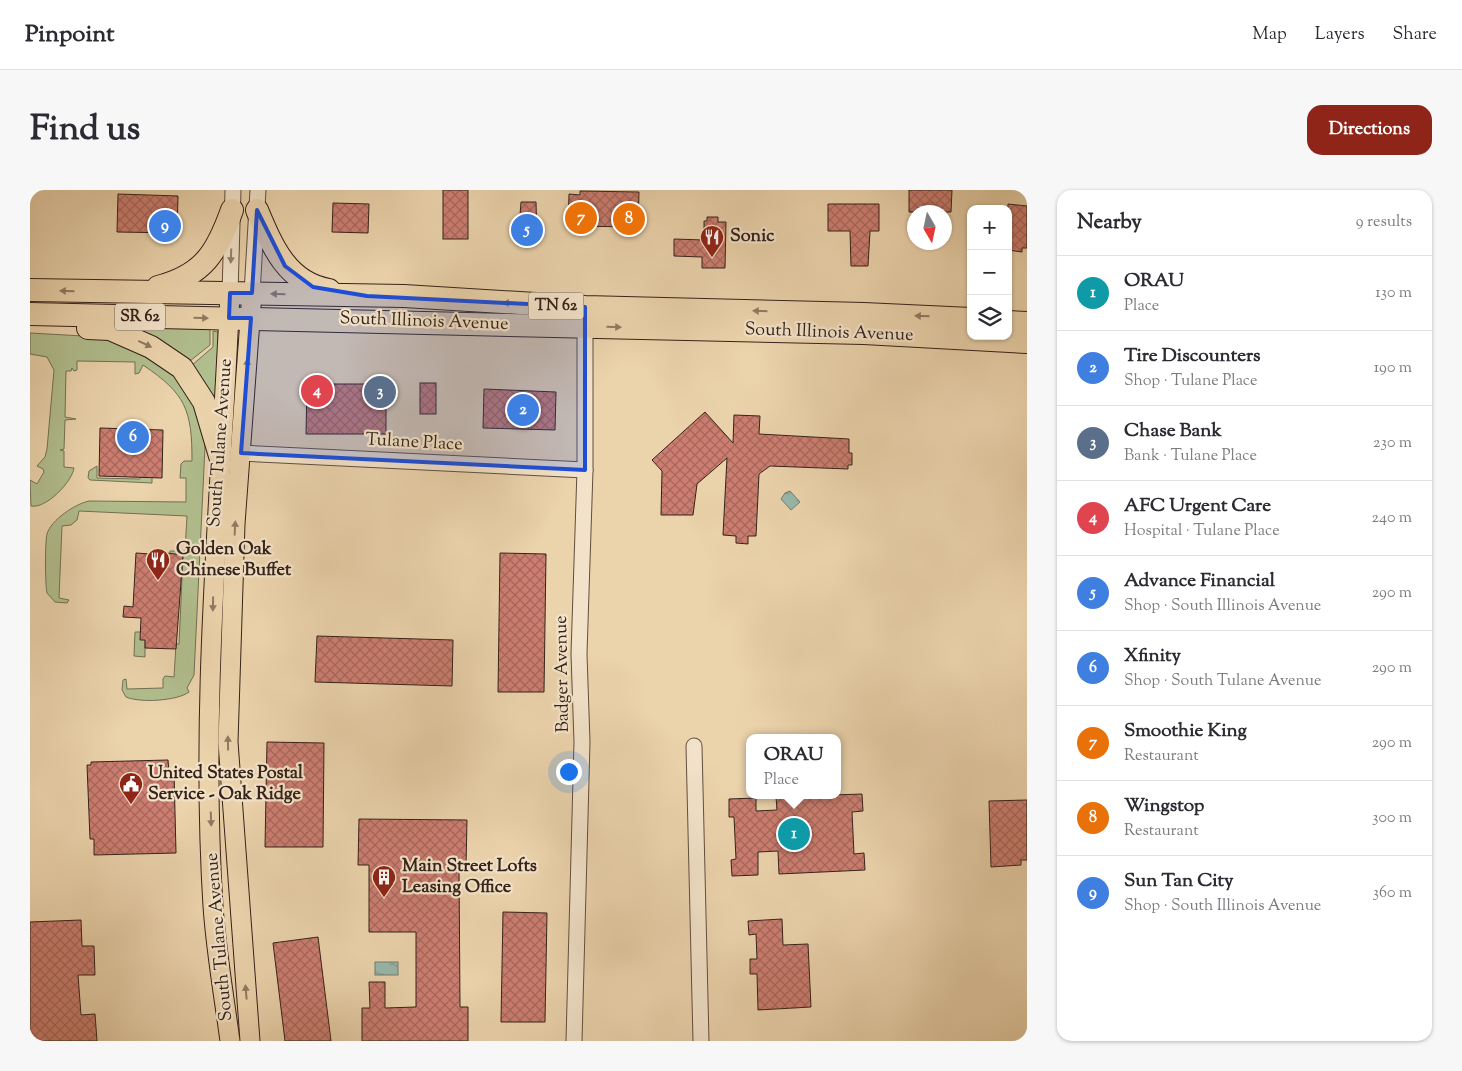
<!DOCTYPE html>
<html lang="en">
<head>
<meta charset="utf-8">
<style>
  body { margin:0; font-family:"Sorts Mill Goudy",serif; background:#f7f7f7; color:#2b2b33 }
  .controls { position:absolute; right:15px; top:15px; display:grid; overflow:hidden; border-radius:10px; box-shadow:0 1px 4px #0004 }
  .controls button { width:45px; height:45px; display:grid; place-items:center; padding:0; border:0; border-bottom:1px solid #e1e1e2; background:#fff; color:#2b2b33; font:25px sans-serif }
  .compass { position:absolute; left:877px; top:15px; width:45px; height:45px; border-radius:50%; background:#fff; box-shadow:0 1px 4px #0004; rotate:171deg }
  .you { position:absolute; left:538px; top:581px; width:18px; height:18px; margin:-12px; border:4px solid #fff; border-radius:50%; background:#1a73e8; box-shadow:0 0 0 8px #1a73e833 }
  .badge { display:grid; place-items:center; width:32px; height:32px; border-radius:50%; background:#8f2418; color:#fff; font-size:16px; font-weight:700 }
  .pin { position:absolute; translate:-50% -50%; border:2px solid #fff; box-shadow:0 1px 5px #0006 }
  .popup { position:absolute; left:716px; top:544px; width:95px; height:65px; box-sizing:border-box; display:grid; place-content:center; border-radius:10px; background:#fff; filter:drop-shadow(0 1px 4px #0005); font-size:16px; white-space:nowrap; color:#7c7c81 }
  .popup b { font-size:19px; color:#2b2b33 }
  .popup::after { content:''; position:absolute; left:50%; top:100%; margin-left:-10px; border:10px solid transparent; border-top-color:#fff }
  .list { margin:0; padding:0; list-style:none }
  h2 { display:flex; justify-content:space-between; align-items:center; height:65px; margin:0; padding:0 20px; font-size:21px }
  h2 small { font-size:16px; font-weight:400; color:#7c7c81 }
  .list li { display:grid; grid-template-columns:32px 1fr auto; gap:15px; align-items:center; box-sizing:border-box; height:75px; padding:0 20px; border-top:1px solid #e1e1e2 }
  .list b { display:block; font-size:19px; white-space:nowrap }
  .list p { margin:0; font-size:16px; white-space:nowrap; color:#7c7c81 }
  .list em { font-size:16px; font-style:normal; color:#7c7c81 }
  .icon { flex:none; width:28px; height:28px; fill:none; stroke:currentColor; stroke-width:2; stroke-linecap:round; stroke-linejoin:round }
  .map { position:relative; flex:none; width:997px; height:851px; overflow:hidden; border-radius:15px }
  header { display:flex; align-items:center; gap:30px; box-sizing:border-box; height:70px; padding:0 25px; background:#fff; border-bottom:1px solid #e1e1e2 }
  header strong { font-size:24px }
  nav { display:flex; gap:28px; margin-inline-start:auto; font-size:18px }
  .intro { display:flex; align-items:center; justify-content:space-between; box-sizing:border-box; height:120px; padding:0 30px }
  h1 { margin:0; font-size:35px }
  .button { padding:12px 22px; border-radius:15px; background:#8f2418; color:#fff; font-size:18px; font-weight:700 }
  main { display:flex; gap:30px; padding:0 30px }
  aside { flex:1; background:#fff; border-radius:15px; box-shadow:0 1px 4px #0004 }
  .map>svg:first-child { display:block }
  .green { fill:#b1be8e; stroke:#737054 }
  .water { fill:url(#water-ripples); stroke:#707c70 }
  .building { fill:url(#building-cross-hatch); stroke:#352219 }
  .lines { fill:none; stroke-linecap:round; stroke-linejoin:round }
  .minor-casing { stroke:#624e3e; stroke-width:17 }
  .major-casing { stroke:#352219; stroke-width:21 }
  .highway-casing { stroke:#352219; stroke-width:24 }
  .minor { stroke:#f2e2c9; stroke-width:15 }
  .major { stroke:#ebd3ac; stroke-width:19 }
  .highway { stroke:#ebd3ac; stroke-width:22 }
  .oneway { fill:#948271 }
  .oneway2 { fill:#907a62 }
  .marked { fill:#1d4ed8; fill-opacity:0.2; stroke:#1d4ed8; stroke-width:4; stroke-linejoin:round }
  .labels { text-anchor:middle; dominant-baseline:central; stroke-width:4.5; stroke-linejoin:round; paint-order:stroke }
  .shield { fill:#f2e2c9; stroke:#6e5c4e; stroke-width:1 }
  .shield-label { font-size:16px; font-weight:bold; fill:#352219 }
  .poi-label { font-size:18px; font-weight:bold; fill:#352219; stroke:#f2e2c9; text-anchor:start }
  .street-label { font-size:18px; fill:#352219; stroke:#f2e2c9 }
</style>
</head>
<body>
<header>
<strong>Pinpoint</strong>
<nav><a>Map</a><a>Layers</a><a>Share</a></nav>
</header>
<div class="intro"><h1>Find us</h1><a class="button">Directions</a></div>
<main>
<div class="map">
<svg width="997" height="851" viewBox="0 0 997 851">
  <defs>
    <pattern id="water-ripples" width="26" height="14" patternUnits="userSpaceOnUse" patternTransform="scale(1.25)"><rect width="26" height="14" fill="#98b8aa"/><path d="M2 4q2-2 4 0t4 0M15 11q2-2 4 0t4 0" fill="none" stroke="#7d958a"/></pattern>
    <pattern id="building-cross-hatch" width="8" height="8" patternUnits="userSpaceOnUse" patternTransform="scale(1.25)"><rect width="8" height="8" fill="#cd7e71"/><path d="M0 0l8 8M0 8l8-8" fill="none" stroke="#a7675c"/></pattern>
  </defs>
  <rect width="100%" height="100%" fill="#ebd3ac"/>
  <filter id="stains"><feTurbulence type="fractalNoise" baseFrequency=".004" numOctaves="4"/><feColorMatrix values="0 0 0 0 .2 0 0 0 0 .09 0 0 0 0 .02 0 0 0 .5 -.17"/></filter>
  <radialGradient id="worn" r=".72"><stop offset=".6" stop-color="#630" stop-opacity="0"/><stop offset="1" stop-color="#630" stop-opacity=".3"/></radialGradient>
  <g class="green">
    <polygon points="91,134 180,135 180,155 160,171"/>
    <polygon points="183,141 188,142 186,213 161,176 183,157"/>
    <path d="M0,143L71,147L138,177L163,208L174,247L175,257L164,485L157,498L159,502C147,511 110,513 96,507L92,500L93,490L96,489L97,499L133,498V489L135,486L144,487L146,454H149L153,366L140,365V361H155L157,326L49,321L47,330L41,335L32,336L29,408L39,410L37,413L25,412L17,403C15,396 15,350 17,344C21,330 45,314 59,311L156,312V288H150L151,274L154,271H162C162,220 156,204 113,175L109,183L105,184V172L47,171V180L44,181L42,178L41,181H36L35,227L46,229L35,230L34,259L30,260L34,261V277L44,278C42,292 16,319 1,316L0,290L7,294L14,282L13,279L7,276L15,267L17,259L24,180L17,167L0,164Z"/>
    <polygon points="67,276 67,288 110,289 110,287 122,287 122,293 60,290 58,288 59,281"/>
    <polygon points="105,442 111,442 115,450 115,467 104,466"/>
  </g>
  <g class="water">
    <polygon points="760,301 770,312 761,320 751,309 755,303"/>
    <rect x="345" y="772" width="23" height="13"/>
  </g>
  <g class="building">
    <rect x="413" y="0" width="25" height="49"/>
    <polygon points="879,0 922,0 921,22 879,22"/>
    <polygon points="550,1 609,2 608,37 538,36 539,4 550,5"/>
    <polygon points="88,4 148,6 147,43 87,42"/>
    <polygon points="491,12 506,12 507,51 488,51"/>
    <polygon points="303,13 339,14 338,43 302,42"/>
    <polygon points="798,14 849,14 849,41 840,41 838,76 821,76 820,41 798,41"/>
    <polygon points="978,14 997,16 997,58 992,58 992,62 978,60"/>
    <polygon points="677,27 688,27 688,32 696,32 695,78 672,78 672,67 644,66 644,49 674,50 674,31 677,31"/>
    <rect x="390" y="193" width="16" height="31"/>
    <polygon points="277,194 356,194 356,244 276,244"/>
    <polygon points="454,199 526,202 525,240 453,238"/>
    <polygon points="675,222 703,253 704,225 730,226 729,244 819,249 819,263 822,263 822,275 818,275 818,279 740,276 729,284 726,346 718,346 718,354 706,353 706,346 693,345 697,268 667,294 663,325 631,325 632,281 622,270"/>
    <polygon points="70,238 133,240 132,288 69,286"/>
    <polygon points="121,361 153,365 146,459 115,458 115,450 110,450 111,428 93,427 94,416 103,417 106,363 121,364"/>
    <polygon points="470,363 516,364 514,502 468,502"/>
    <polygon points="287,446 423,450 422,496 285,492"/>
    <polygon points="237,552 294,553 293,657 235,657"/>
    <polygon points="138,570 139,582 144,582 146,663 64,665 64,649 60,649 57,575 61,575 61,572"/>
    <polygon points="832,604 833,621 822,622 824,664 834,663 835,680 749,684 748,661 728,662 728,685 702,686 701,670 706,669 704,627 699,627 699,609 726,608 726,621 747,620 746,607"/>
    <polygon points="997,610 997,670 991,670 991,675 961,677 959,611"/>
    <polygon points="329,629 437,630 436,676 429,676 430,817 438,817 438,851 332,851 332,818 340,818 339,792 355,792 355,818 386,817 386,742 339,742 339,675 328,675"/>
    <polygon points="473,722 517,723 515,832 471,832"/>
    <polygon points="752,729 753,755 778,754 781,817 728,820 727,784 720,784 720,769 727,769 726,744 719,745 718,731"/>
    <polygon points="51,730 52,756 64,756 65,785 48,785 51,825 65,824 67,851 0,851 0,732"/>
    <polygon points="288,747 301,851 255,851 243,753"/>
  </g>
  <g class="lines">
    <g class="minor-casing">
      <g id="minor">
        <polyline points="200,103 203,0"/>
        <polyline points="222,103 228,0"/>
        <polyline points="211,263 555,280"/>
        <polyline points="664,556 671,851"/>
        <polyline points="544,851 552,552 549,464 555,280 555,129"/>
      </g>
    </g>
    <g class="major-casing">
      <g id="major">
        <path d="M200,851C194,806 186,761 183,716C170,511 191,307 200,103"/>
        <polyline points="220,851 198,552 205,334 222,103"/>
      </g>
    </g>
    <g class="highway-casing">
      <g id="highway">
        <path d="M227,20C242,56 257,93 299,100"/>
        <path d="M128,97C174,85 187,62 202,20"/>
        <polyline points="0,100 374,106 555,117 834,124 941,129"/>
        <polyline points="0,124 834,143 997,152"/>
        <polyline points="978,132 997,133"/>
        <polyline points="58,138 80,139 121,157 152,178 174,212 190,266"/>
      </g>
    </g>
    <use href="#minor" class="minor"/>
    <use href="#major" class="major"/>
    <use href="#highway" class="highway"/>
  </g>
  <defs><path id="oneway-solid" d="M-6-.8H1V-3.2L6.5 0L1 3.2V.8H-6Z" transform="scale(1.25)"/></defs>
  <use class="oneway" href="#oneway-solid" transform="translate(201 66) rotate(92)"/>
  <g class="oneway2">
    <use href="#oneway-solid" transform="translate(37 101) rotate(-179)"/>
    <use href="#oneway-solid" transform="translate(248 104) rotate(-179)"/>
    <use href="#oneway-solid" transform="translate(480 113) rotate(-177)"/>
    <use href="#oneway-solid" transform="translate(730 121) rotate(-179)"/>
    <use href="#oneway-solid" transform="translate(892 126) rotate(-178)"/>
    <use href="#oneway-solid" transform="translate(171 128) rotate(1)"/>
    <use href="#oneway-solid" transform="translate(584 137) rotate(1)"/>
    <use href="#oneway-solid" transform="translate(115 154) rotate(25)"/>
    <use href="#oneway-solid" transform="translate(217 176) rotate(-86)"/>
    <use href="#oneway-solid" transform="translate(205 338) rotate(-87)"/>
    <use href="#oneway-solid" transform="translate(183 414) rotate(91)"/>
    <use href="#oneway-solid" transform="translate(198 553) rotate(-91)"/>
    <use href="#oneway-solid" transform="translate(181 629) rotate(88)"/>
    <use href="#oneway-solid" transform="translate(216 802) rotate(-95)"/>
  </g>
  <path class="marked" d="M227,20L255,76L283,97L337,106L555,117V280L211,263L221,128H199L200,103H222Z"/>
  <defs>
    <g id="restaurant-pin" transform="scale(1.25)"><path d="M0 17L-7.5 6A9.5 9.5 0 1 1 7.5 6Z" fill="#8f2418" stroke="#f2e2c9"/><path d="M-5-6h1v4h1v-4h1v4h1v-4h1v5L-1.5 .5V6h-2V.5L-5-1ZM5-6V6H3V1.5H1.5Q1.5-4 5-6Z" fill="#fff"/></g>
    <g id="civic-pin" transform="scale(1.25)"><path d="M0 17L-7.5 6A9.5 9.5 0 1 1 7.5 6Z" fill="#8f2418" stroke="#f2e2c9"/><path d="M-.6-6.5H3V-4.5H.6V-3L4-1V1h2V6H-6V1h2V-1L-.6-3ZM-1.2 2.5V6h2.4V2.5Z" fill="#fff"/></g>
    <g id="building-pin" transform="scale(1.25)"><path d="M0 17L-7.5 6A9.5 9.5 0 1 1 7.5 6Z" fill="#8f2418" stroke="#f2e2c9"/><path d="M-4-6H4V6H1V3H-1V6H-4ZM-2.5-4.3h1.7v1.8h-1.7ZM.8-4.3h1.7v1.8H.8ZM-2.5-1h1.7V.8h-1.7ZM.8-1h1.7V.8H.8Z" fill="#fff"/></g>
  </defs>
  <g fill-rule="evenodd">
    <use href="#restaurant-pin" x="682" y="47"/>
    <use href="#restaurant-pin" x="128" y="370"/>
    <use href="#civic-pin" x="101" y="594"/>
    <use href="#building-pin" x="354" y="687"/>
  </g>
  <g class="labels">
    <g class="shield">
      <rect x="498.5" y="102.5" width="55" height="27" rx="4"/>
      <rect x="85" y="113.5" width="50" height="27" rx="4"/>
    </g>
    <g class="shield-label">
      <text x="526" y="116">TN 62</text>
      <text x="110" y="127">SR 62</text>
    </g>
    <g class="poi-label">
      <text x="700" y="47">Sonic</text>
      <text x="146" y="360">Golden Oak<tspan x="146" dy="21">Chinese Buffet</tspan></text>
      <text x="118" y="584">United States Postal<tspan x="118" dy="21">Service - Oak Ridge</tspan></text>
      <text x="372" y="677">Main Street Lofts<tspan x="372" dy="21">Leasing Office</tspan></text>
    </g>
    <g class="street-label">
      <text transform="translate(394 132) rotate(2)">South Illinois Avenue</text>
      <text transform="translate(799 143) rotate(2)">South Illinois Avenue</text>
      <text transform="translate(191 253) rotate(-86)">South Tulane Avenue</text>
      <text transform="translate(384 253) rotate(3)">Tulane Place</text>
      <text transform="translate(533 484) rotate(-91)">Badger Avenue</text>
      <text transform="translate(190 747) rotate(-95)">South Tulane Avenue</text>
    </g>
  </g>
  <rect width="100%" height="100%" filter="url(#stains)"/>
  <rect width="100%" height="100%" fill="url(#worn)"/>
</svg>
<div class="controls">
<button>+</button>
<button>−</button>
<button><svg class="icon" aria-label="layers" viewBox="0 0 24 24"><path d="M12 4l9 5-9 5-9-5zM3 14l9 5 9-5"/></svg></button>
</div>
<svg class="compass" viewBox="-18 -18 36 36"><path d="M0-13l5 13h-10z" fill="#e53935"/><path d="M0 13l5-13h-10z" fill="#7c7c81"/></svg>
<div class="you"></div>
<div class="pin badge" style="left:764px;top:644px;background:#0f9aa8">1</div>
<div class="popup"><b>ORAU</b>Place</div>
<div class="pin badge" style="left:493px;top:220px;background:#3f7fe0">2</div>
<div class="pin badge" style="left:350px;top:202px;background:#5c6f8a">3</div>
<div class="pin badge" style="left:287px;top:201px;background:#e0444e">4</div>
<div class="pin badge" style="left:497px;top:40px;background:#3f7fe0">5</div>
<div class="pin badge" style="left:103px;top:247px;background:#3f7fe0">6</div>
<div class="pin badge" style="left:551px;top:28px;background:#e8710a">7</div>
<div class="pin badge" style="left:599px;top:29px;background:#e8710a">8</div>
<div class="pin badge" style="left:135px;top:36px;background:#3f7fe0">9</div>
</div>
<aside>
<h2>Nearby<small>9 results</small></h2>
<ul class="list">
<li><span class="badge" style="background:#0f9aa8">1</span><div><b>ORAU</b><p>Place</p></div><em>130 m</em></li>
<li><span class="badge" style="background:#3f7fe0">2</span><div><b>Tire Discounters</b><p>Shop · Tulane Place</p></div><em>190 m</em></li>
<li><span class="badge" style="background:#5c6f8a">3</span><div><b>Chase Bank</b><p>Bank · Tulane Place</p></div><em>230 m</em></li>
<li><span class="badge" style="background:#e0444e">4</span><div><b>AFC Urgent Care</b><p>Hospital · Tulane Place</p></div><em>240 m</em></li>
<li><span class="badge" style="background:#3f7fe0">5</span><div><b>Advance Financial</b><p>Shop · South Illinois Avenue</p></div><em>290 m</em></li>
<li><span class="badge" style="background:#3f7fe0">6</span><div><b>Xfinity</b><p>Shop · South Tulane Avenue</p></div><em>290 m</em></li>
<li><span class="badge" style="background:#e8710a">7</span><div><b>Smoothie King</b><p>Restaurant</p></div><em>290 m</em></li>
<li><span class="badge" style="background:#e8710a">8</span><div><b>Wingstop</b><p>Restaurant</p></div><em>300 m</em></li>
<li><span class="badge" style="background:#3f7fe0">9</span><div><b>Sun Tan City</b><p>Shop · South Illinois Avenue</p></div><em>360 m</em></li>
</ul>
</aside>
</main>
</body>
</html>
